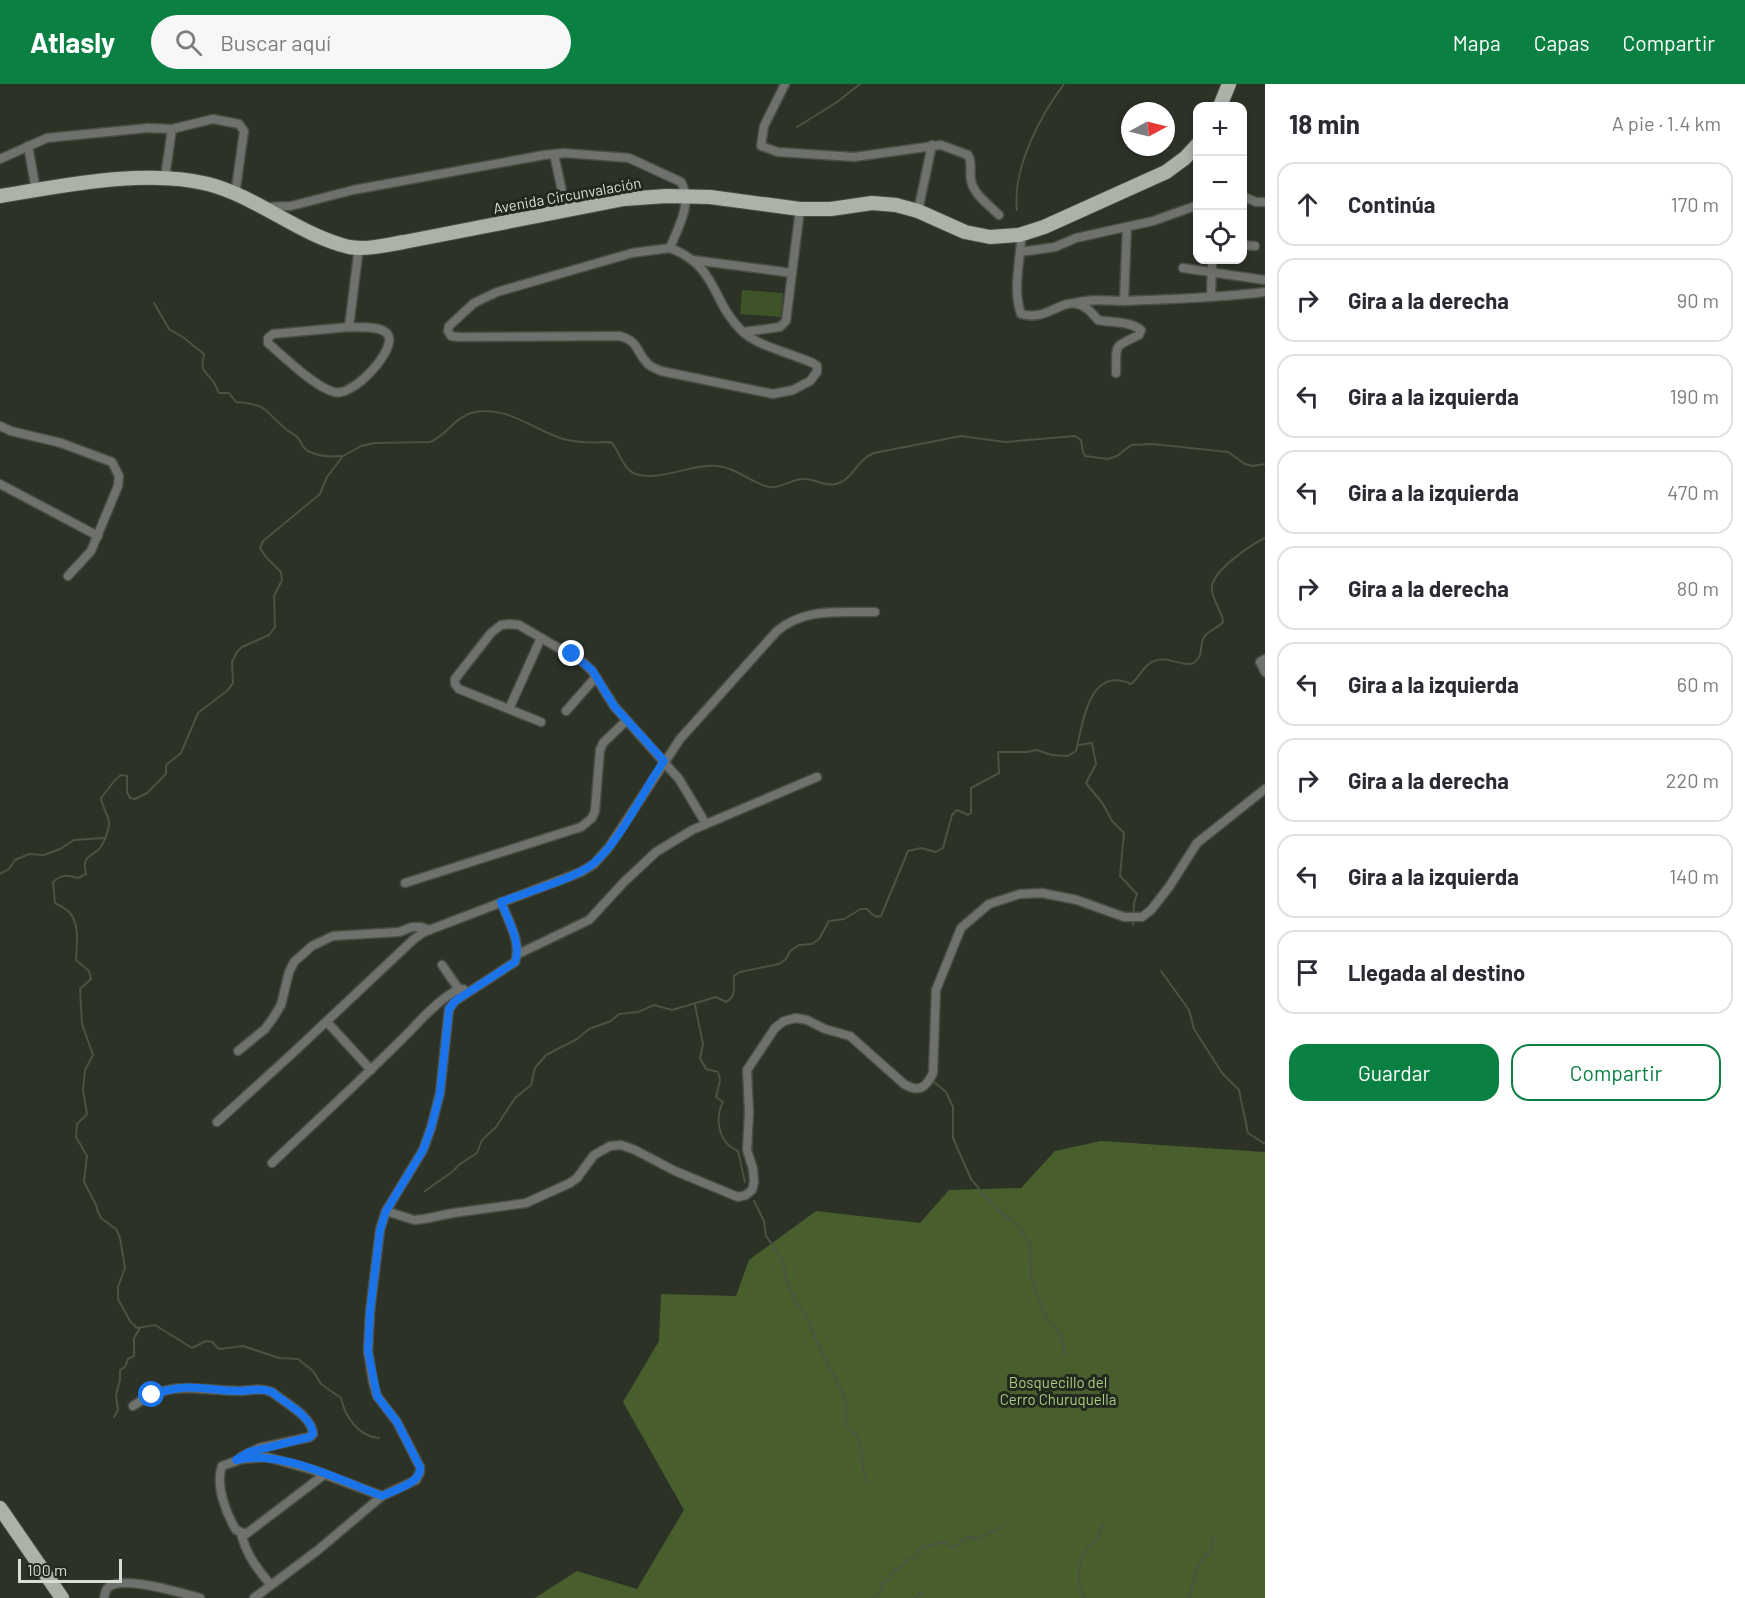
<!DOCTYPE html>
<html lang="es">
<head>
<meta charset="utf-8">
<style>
  body { margin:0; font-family:Barlow,sans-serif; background:#f7f7f7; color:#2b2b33 }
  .controls { position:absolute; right:18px; top:18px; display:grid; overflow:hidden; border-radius:12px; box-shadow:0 3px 9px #0003 }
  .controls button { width:54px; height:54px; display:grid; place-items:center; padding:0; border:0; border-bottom:2px solid #e1e1e2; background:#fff; color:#2b2b33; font:30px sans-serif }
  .compass { position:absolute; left:1121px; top:18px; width:54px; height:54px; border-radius:50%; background:#fff; box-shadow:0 3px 9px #0003; rotate:83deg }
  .scale { position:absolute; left:18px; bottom:15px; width:104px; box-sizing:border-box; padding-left:6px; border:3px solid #daddd6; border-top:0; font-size:16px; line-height:21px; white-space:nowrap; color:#daddd6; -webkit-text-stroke:4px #23281e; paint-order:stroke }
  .stop { position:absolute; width:18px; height:18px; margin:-14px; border:4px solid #1a73e8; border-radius:50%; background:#fff }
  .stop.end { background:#1a73e8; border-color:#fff; box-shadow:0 2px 6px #0008 }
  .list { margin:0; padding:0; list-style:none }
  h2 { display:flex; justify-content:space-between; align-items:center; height:78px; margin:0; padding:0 24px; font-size:26px }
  h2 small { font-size:20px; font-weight:400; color:#7c7c81 }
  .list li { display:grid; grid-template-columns:39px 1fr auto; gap:18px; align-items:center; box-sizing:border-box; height:84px; margin:0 12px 12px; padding:0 12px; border:2px solid #e1e1e2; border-radius:18px }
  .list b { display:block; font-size:22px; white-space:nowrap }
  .list em { font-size:20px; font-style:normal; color:#7c7c81 }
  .actions { display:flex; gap:12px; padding:18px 24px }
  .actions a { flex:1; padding:14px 0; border:2px solid #0b8043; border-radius:18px; text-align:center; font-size:21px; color:#0b8043 }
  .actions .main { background:#0b8043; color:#fff }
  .icon { flex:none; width:33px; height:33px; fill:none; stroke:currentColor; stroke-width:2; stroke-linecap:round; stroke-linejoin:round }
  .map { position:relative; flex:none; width:1265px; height:1514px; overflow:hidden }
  header { display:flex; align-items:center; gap:36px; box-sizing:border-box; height:84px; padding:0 30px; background:#0b8043; color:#fff }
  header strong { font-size:28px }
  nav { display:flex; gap:33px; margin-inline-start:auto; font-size:21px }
  .search { width:420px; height:54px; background:#f7f7f7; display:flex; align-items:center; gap:15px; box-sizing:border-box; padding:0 21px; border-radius:33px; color:#7c7c81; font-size:22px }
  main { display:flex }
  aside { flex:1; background:#fff }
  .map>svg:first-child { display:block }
  .green { fill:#3f5328 }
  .forest { fill:#485f2d }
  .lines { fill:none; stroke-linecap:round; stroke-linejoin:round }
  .stream { stroke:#4b5341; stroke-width:2 }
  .street-casing { stroke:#494d43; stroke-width:11 }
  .primary-casing { stroke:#494d43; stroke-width:16 }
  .street { stroke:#6f716c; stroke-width:8 }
  .primary { stroke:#acb2a7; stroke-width:14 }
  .route { stroke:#1a73e8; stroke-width:8 }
  .labels { text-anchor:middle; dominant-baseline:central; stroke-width:6; stroke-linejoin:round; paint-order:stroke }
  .street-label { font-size:15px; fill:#daddd6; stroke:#23281e }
  .park-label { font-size:15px; fill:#a8cc80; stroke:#23281e }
</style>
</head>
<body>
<header>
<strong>Atlasly</strong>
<div class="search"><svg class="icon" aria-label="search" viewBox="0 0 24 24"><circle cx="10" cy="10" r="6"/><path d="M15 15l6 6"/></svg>Buscar aquí</div>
<nav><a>Mapa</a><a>Capas</a><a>Compartir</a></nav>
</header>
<main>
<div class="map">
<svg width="1265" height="1514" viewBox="0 0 1265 1514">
  <rect width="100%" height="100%" fill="#2d3227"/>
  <polygon class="green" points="742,206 783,209 781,233 740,230"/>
  <polygon class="forest" points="1101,1057 1265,1068 1265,1514 535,1514 577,1487 637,1505 684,1426 623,1318 659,1257 661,1210 736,1212 749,1176 816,1127 920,1139 949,1106 1021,1104 1055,1067"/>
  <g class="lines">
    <g class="stream">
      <polyline points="797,43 837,18 860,0"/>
      <path d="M1017,126C1012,85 1040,32 1064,0"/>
      <path d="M154,219L169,245L184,254L204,270C201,287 202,284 212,296C215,299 217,305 219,309H229L236,318C271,321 263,327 287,346C291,349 295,350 298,354C302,359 303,366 310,368C319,372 332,373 342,372"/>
      <polyline points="1079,661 1092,659 1096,680 1086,699 1103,720 1112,737 1124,749 1120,792 1137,810 1134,819 1133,841"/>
      <polyline points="0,790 9,785 15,776 29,770 44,771 60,765 74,756 105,754"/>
      <polyline points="1161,887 1189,926 1194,945 1222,989 1239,1006 1248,1049 1265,1060"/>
      <path d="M695,921L703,960L700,974L706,985L718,988L720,996L716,1013L723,1018C714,1036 719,1059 738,1067L745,1098"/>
      <polyline points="934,998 946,1008 953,1023 953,1054 971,1095 991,1119 1020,1144 1030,1159 1031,1193 1045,1231 1060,1249 1066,1272"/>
      <path d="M425,1107L452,1088L460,1080L477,1069L482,1056L496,1043L515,1014L531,1001L535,984L546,971L577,955L589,945L611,937L619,930L638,928L654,921L672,926L716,913L726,918C737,912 733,903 734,892L740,888L779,880L786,875L790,867L799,861L812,860L819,855L829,837L844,835L861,825H867L872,830L877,833L881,832L908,767L921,764L936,768L943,764L952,731L957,726L968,731L971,729V704L999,689L998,668H1027L1036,666L1052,671L1068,672L1076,667C1083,639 1089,581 1131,600C1140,593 1143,581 1154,577C1168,571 1185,585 1195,578C1204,571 1199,561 1204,553C1209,546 1218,544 1223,538C1222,526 1213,518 1212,506C1209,488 1251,461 1265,454"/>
      <path d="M754,1117L764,1137L766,1152L783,1176L786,1197L796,1218L807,1233L818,1261L846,1315V1344L858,1351C864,1369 860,1383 867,1398"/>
      <polyline points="114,1333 118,1326 116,1311 120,1296 120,1286 125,1283 128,1275 134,1272 134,1254 140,1244"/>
      <path d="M379,1354C359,1353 345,1333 341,1314L321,1300L313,1287L298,1275L279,1274L243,1262L219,1265L212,1258L206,1257L192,1264L155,1241L137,1244L130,1237L118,1215V1203L125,1184L120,1154L116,1145L102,1135L98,1128L96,1121L84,1098L87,1072L76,1053L77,1040L87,1030L83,1006L85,986L93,971L82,940L80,905L91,895L89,887L76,876C77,862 80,837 68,827C64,824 59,821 55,819L53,798C62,790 67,791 78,794L86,790C82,771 89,775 100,764C104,759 108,748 109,741C110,732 102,724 101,714L115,696L121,691L127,692V708L130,714L135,715L147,709L166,690V681L181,669L198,629L228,606L233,599L232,578L237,568L242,563L269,551L275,543L274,512L282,496L281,488L266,473L260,464L263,457L320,410L327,393L343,372L361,362L374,359L430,358C446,352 454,334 471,329C503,320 532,344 560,354C576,359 595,359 611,358C620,367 622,385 636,390C660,398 692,379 718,382C737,384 751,399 769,403C782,405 792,394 805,395C815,395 825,403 836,400C853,396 856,376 874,369L961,352L1005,358L1075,352L1081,356L1083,368L1085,372L1108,375L1117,372L1131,361L1153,360L1228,368L1245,380L1253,382L1265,380"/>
      <polyline points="874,1514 881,1508 883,1498 890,1495 893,1487 903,1482 907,1474 916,1474 920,1464 944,1458 953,1464 969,1453 976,1455 1003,1443"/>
      <polyline points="915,1514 922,1508"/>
      <path d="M1084,1514C1077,1500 1077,1476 1088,1463C1090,1460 1094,1459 1096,1457C1099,1452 1101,1445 1104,1439"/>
      <path d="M1189,1514C1196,1495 1193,1481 1211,1467L1214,1451"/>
    </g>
    <g class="street-casing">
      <g id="street">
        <path d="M785,0L764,42L761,62L778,68L854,73L941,61L968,71C973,80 969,86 971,96C973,110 989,121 999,131"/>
        <polyline points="28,62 36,106"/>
        <polyline points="554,70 566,126"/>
        <polyline points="0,75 47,54 148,44 172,45 213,35 239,40 244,47 235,111"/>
        <polyline points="165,93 172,45"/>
        <polyline points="1242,112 1256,118 1265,118"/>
        <path d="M267,123L291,122L353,106L544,71L564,69L629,74L681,98C693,120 678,143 670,164"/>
        <polyline points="918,127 932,61"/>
        <path d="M1021,158C1019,183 1013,207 1021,230C1055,240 1068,197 1098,236C1112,239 1130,237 1141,246L1139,251C1112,264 1117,259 1116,289"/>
        <polyline points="1242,161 1255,162"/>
        <path d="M670,164C719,183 711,218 742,247C754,259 776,265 792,271C801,275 810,276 817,282V288L810,297L793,306L773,310L661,287C657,285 651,283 648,280C635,267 640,258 620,252L459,253L451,252L448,247L449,242L474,219L497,208L632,169Z"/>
        <polyline points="1020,168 1055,163 1076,154 1153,137 1198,121"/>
        <polyline points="693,176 792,189"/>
        <polyline points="1183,184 1265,196"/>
        <polyline points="1211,213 1212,176"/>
        <polyline points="1124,217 1127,143"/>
        <path d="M1074,219C1091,214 1108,217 1125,217C1172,215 1219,214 1265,208"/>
        <path d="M349,243C359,244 382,241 388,251C397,265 353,314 334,308C315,303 284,273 268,259V254L273,250L349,243L359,163"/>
        <polyline points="743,248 780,243 786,237 800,125"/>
        <polyline points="0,342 11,347 61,359 112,378 119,392 118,402 91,467 68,492"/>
        <polyline points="0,400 98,452"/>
        <polyline points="1265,575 1260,578 1265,588"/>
        <polyline points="509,625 541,554"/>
        <polyline points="566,627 596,593"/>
        <polyline points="541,638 459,605 455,600 455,595 491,549 501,541 509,540 519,541 584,579 592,587 614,622 679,695 706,740"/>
        <polyline points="405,799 581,743 592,734 595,727 600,666 603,659 626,637"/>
        <polyline points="518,870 589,836 623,799 656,768 692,746 817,693"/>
        <polyline points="442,881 458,904"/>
        <polyline points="327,938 371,986"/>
        <polyline points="238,967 265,945 273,934 281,921 289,888 294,878 312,862 333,852 399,848 412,843 421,843 429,846"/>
        <path d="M217,1038L295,967L414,855L424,848L581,788L594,780L609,763L680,655L777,547C806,523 839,529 875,528"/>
        <path d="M272,1079C319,1034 368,990 413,944C422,934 451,904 463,905L467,908"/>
        <path d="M386,1127L414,1136L424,1135L453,1129L526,1119L570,1099L577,1094L594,1071L610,1062L621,1061L635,1066L675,1087L738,1113L746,1111L752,1106L754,1098L753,1085L747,1066L749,1028L747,986L775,944L784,937L796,934L807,936L825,945L850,952L904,1000C919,1009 926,1004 933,989L936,906L961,844L989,820L1020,810L1042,809L1077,816L1124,833H1142L1151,826L1169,803L1197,759L1265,705"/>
        <path d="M133,1322C173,1294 196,1307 240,1307C251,1306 261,1304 272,1308C285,1319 312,1332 313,1350L310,1353L259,1364L241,1373"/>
        <path d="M325,1390L246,1450L236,1446C226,1429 215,1401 222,1382L242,1375L267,1373L313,1386L382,1412"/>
        <path d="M241,1449C246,1470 257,1485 271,1501"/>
        <path d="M104,1514C105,1509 106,1504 110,1502C126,1492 182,1509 200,1514"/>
        <path d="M254,1514L318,1466L382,1412L416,1396L420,1388V1383L397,1338L377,1312L373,1298L368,1267L370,1228L380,1146L386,1127L423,1066L431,1044L440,1009L449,925L455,917L515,878C522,859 508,836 501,818"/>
      </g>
    </g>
    <g class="primary-casing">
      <g id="primary">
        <polyline points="1220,22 1229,0"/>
        <path d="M0,112C62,102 147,84 208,100C258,113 299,151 349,163C367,166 386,161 404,158L624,115L666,112L710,113L800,125H831L872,119L896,121L918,127L965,148L990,153L1019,151L1044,143L1166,88L1185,74L1198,60"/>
        <polyline points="0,1424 62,1514"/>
      </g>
    </g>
    <use href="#street" class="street"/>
    <use href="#primary" class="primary"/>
  </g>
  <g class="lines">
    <path class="route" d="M152,1311C189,1297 204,1307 240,1307C251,1306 261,1304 272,1308C285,1319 312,1332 313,1350L310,1353L249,1368L236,1376C281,1365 339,1396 382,1412C394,1406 422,1399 420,1383L397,1338L377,1312L368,1267L370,1228L380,1146L386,1127L423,1066L431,1044L440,1009L449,925L455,917L515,878C522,859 508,836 501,818C524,809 577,794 594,779C621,756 643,707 664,677L614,622L592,586L572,570"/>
  </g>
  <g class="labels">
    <g class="street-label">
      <text transform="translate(567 111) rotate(-10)">Avenida Circunvalación</text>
    </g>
    <g class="park-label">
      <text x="1058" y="1298">Bosquecillo del<tspan x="1058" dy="17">Cerro Churuquella</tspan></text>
    </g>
  </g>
</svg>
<div class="controls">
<button>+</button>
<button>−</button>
<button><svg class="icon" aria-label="locate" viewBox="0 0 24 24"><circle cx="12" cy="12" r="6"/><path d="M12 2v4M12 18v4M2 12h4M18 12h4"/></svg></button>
</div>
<svg class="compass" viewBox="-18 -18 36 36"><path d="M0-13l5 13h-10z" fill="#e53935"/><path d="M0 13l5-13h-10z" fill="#7c7c81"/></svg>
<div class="scale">100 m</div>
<div class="stop" style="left:152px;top:1311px"></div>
<div class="stop end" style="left:572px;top:570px"></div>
</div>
<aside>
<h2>18 min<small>A pie · 1.4 km</small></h2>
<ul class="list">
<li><svg class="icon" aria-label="ahead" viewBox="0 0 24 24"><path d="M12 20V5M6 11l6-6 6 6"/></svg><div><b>Continúa</b></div><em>170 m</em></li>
<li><svg class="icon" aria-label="right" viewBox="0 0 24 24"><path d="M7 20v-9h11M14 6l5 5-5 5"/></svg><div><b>Gira a la derecha</b></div><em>90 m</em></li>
<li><svg class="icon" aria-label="left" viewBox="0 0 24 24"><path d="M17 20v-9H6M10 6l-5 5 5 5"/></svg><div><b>Gira a la izquierda</b></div><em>190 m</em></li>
<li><svg class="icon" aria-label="left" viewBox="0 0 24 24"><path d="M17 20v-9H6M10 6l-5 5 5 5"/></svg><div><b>Gira a la izquierda</b></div><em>470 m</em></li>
<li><svg class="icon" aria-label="right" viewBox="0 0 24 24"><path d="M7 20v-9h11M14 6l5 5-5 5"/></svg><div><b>Gira a la derecha</b></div><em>80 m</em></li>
<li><svg class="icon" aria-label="left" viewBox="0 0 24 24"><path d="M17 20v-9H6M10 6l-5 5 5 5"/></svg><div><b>Gira a la izquierda</b></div><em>60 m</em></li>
<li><svg class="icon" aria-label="right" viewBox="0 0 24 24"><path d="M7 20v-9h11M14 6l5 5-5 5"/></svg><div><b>Gira a la derecha</b></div><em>220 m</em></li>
<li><svg class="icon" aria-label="left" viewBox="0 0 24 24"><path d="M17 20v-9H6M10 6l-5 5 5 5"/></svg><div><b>Gira a la izquierda</b></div><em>140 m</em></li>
<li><svg class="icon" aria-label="arrive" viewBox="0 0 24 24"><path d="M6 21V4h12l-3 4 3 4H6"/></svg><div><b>Llegada al destino</b></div></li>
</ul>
<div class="actions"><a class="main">Guardar</a><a>Compartir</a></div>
</aside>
</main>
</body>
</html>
